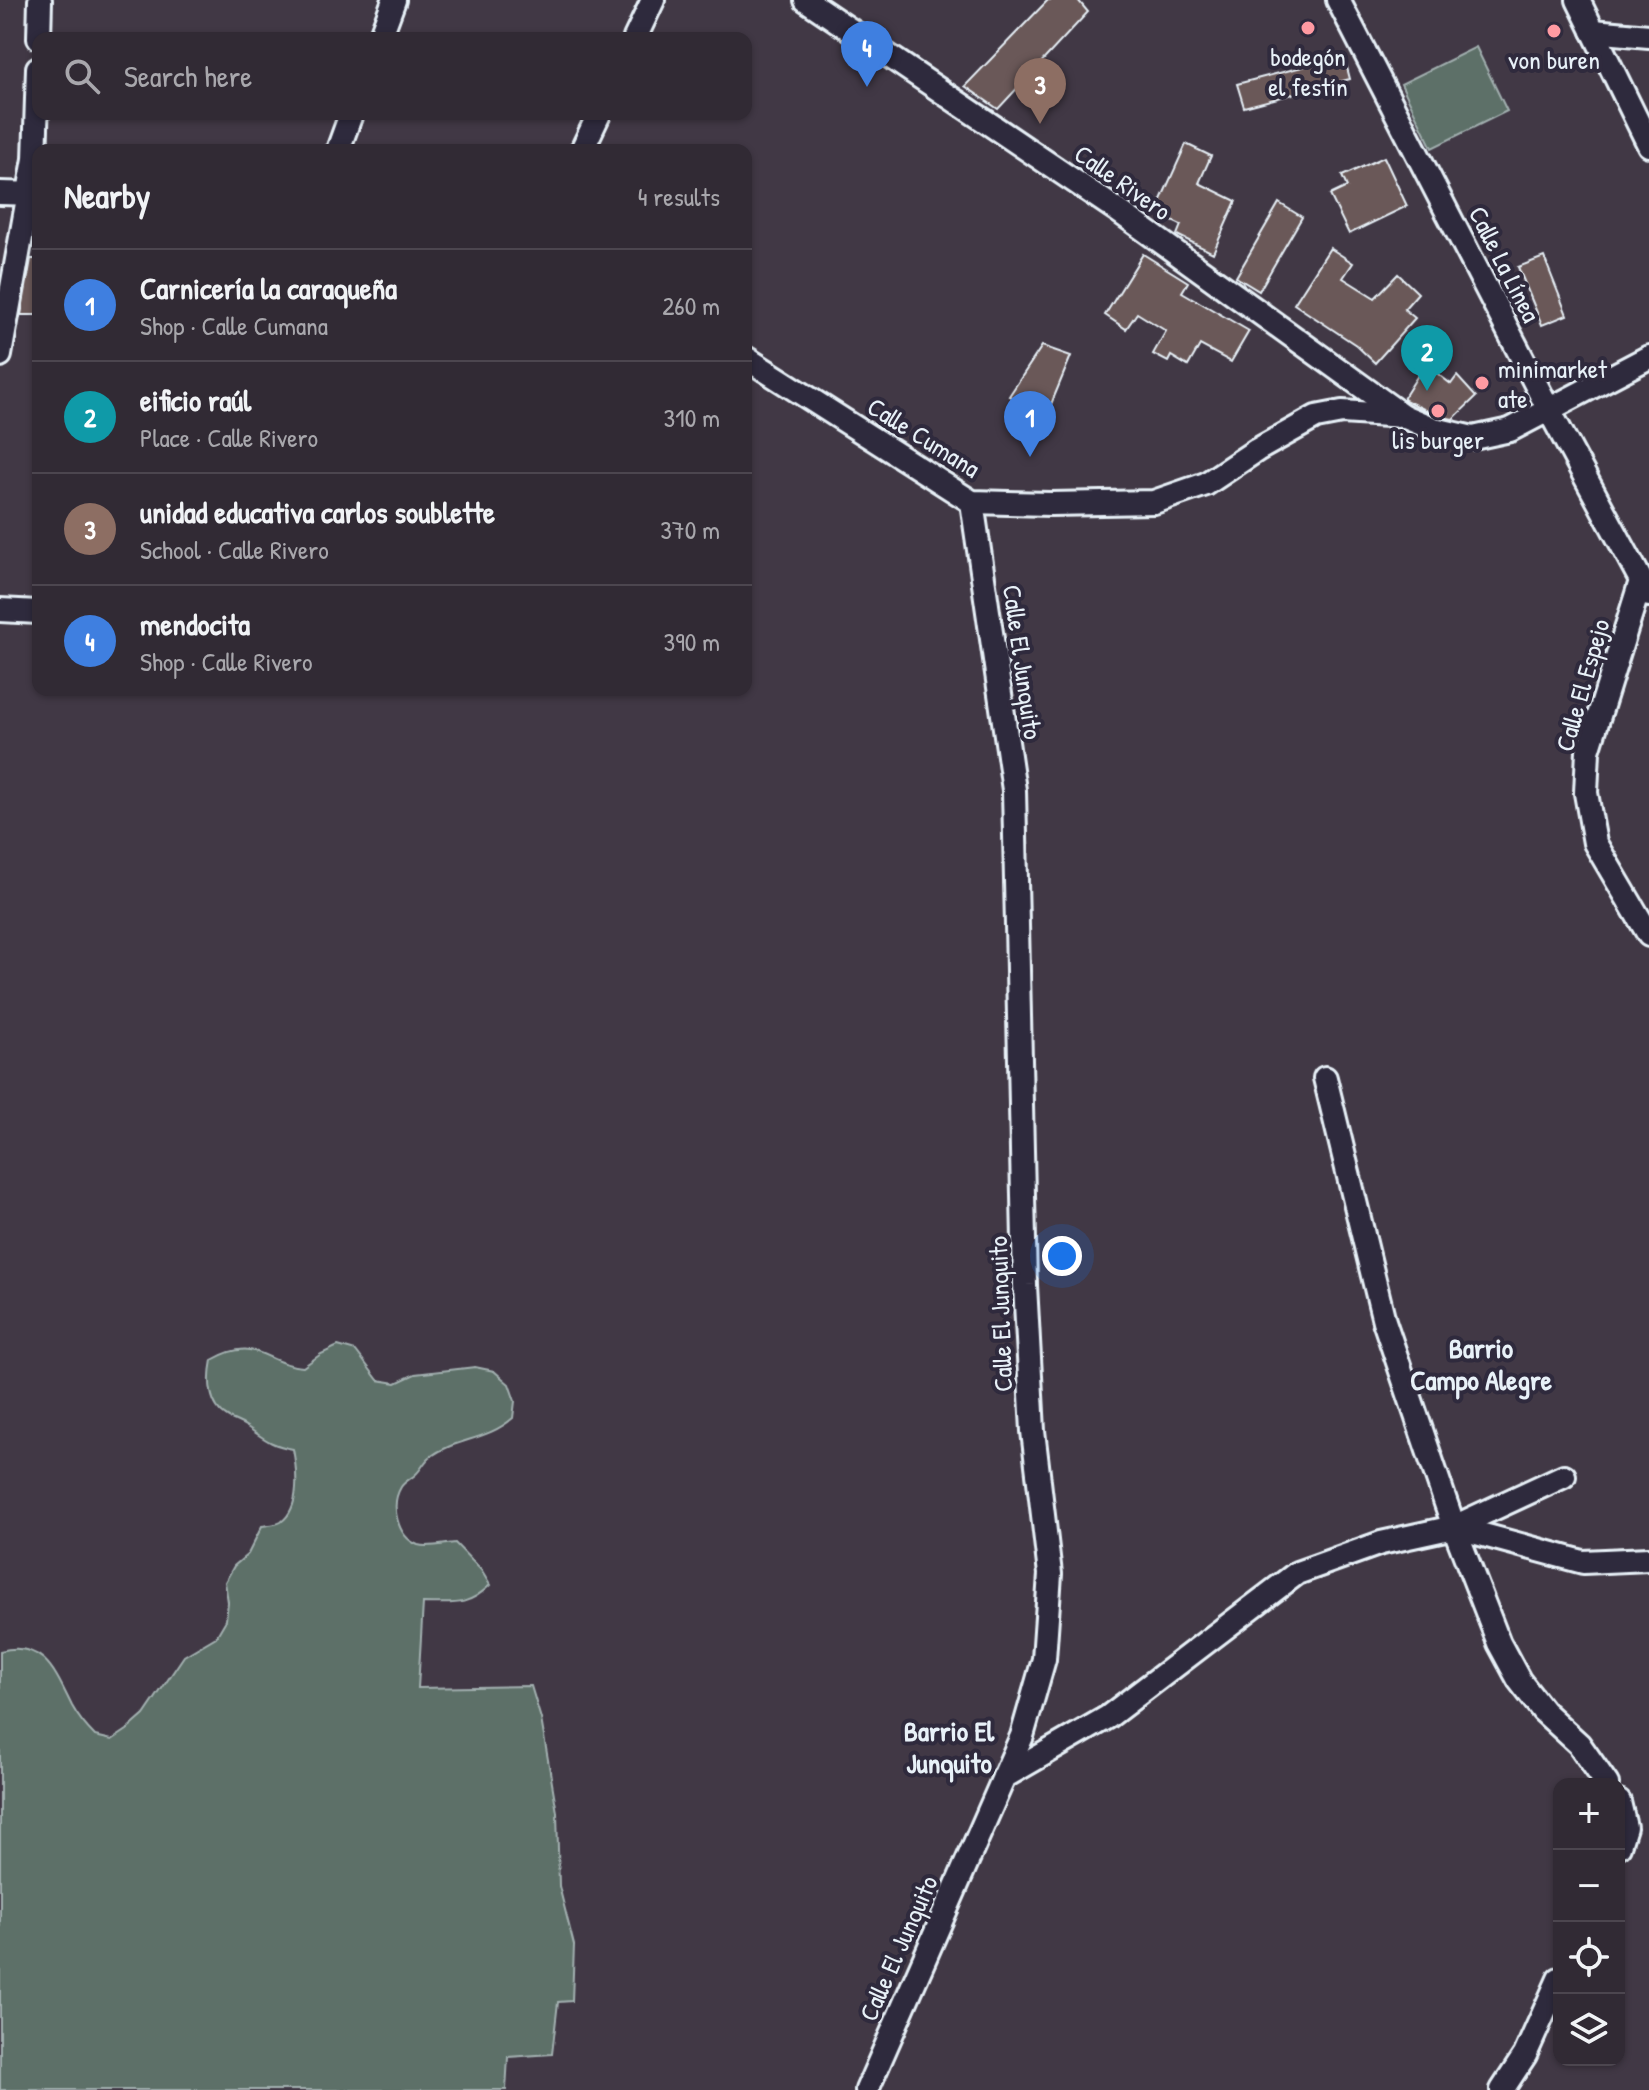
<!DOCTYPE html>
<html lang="en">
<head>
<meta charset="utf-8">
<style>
  body { margin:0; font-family:"Patrick Hand",sans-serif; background:#3d3640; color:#f1f3f6 }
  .controls { position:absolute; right:24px; bottom:24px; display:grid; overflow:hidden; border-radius:16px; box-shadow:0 2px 6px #0004 }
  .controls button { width:72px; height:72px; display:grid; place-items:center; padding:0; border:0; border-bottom:2px solid #4c464f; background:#312a34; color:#f1f3f6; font:40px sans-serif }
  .you { position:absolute; left:1062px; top:1256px; width:28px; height:28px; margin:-20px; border:6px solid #fff; border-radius:50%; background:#1a73e8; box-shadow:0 0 0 12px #1a73e833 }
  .badge { display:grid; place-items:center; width:52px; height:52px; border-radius:50%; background:#ff9aa2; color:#fff; font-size:26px; font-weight:700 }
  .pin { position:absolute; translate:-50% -66px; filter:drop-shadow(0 2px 4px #0008) }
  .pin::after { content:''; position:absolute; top:42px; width:28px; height:24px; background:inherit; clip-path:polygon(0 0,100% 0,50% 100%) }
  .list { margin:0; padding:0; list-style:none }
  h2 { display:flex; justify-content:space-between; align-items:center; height:104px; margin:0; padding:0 32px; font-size:34px }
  h2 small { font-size:26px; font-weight:400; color:#a8a7ac }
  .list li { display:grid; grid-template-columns:52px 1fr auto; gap:24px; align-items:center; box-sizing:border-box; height:112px; padding:0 32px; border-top:2px solid #4c464f }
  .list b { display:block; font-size:30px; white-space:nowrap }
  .list p { margin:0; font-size:26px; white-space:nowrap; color:#a8a7ac }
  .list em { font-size:26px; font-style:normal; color:#a8a7ac }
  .icon { flex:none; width:44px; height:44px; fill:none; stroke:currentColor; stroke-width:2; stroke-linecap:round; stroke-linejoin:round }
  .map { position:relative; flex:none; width:1649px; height:2090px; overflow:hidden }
  .search { position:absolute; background:#312a34; box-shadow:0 2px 6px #0004; left:32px; top:32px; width:720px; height:88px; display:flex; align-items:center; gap:20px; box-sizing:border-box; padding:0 28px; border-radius:16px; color:#a8a7ac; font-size:30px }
  .panel { position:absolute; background:#312a34; box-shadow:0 2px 6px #0004; left:32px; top:144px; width:720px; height:552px; border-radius:16px }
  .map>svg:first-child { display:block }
  .green { fill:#5d6f67; stroke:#a2b0b0; stroke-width:2 }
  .building { fill:#6b5958; stroke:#e8f1f8; stroke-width:2 }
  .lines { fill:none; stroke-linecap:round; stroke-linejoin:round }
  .minor-casing { stroke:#e8f1f8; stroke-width:28 }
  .minor { stroke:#2f2a3d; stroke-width:22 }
  .poi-dot { fill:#ff9aa2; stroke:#2f2a3d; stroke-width:3 }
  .labels { text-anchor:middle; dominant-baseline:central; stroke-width:8; stroke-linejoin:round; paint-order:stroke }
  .poi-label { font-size:26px; fill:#e8f1f8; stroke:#2f2a3d }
  .street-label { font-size:26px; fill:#e8f1f8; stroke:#2f2a3d }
  .neighbourhood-label { font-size:28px; font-weight:bold; fill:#e8f1f8; stroke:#2f2a3d }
</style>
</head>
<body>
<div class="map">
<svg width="1649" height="2090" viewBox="0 0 1649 2090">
  <rect width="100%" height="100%" fill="#413845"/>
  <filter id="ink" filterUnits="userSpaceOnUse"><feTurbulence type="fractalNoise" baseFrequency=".0125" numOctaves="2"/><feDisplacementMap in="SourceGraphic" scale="16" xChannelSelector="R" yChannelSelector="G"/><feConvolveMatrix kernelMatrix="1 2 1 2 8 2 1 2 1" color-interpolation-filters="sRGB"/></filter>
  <g filter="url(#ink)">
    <g class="green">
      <polygon points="1476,47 1507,111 1432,148 1401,84"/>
      <path d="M338,1346L356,1351L378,1380L396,1383L415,1374L475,1367L494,1371L509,1384L515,1401L513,1418C487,1441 456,1438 430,1457C424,1462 421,1470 415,1475C410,1479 404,1482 401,1487C390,1505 397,1537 418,1545C428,1548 444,1544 455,1543L481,1570L490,1585C467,1608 452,1603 423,1603L418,1688L531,1686L541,1719L557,1812L559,1886L574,1945L572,2001L558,2002L552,2054L508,2057L506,2090H0V1651C44,1639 56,1674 72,1706C78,1717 86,1727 95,1736L112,1740L127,1730L144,1715L184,1656L216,1637L226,1620L228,1602L225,1582L234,1566L248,1554L262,1526C267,1525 276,1525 281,1522C301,1508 297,1470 293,1449C270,1445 265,1439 247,1427C241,1423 235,1421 229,1418C208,1407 208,1380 212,1360C257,1334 263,1364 303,1367L321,1354Z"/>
    </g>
    <g class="building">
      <polygon points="1048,0 1078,0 1088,12 998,109 965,86"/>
      <polygon points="1344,56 1350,79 1244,107 1237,84"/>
      <polygon points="1186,144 1211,156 1199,183 1236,201 1213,253 1177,235 1181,225 1155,213"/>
      <polygon points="1384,157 1407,206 1349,234 1330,195 1347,187 1342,176"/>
      <polygon points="1279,203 1302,217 1259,291 1236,277"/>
      <polygon points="1330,248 1353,263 1343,278 1375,298 1398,274 1418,293 1404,309 1415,318 1375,363 1356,345 1294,304"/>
      <polygon points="1143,254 1188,282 1182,292 1249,331 1231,362 1200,345 1188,366 1171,356 1168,362 1153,354 1166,331 1137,313 1126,329 1105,315"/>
      <polygon points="1544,257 1567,315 1542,325 1518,267"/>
      <polygon points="31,259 38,259 38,315 21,315"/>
      <polygon points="1042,346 1071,356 1047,414 1009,396"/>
      <polygon points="1425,364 1451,384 1457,376 1476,397 1453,419 1438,416 1403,399"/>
    </g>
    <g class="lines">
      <g class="minor-casing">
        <g id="minor">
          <polyline points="806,0 1117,210 1403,416 1434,429 1473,438 1510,430 1649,357"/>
          <polyline points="1338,0 1548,408 1649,595"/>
          <polyline points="1578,0 1649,145"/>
          <polyline points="1593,31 1649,36"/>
          <polyline points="39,38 40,0"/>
          <polyline points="380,38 394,0"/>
          <polyline points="635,38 653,0"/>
          <polyline points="338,150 351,114"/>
          <polyline points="582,150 599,114"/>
          <polyline points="0,193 38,194"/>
          <polyline points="0,355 35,159 38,68"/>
          <polyline points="746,358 972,502 1051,504 1154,502 1206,484 1257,450 1316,417 1342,412 1403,416"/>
          <polyline points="1641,581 1588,751 1586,793 1595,843 1649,935"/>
          <polyline points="0,610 38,612"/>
          <polyline points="1325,1078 1384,1321 1454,1527 1499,1643 1519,1680 1543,1711 1579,1744 1607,1784"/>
          <polyline points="1454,1527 1564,1476"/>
          <polyline points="1004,1777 1108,1717 1297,1573 1381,1543 1454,1527 1583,1562 1649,1559"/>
          <polyline points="1619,1802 1625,1827 1619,1846"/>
          <polyline points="867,2090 1022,1736 1044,1659 1050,1574 1033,1431 1025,1285 1014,790 972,502"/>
          <polyline points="1502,2090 1525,2055 1559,1979"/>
        </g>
      </g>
      <use href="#minor" class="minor"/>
    </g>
  </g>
  <g class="poi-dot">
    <circle cx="1308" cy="28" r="8"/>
    <circle cx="1554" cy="31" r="8"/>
    <circle cx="1482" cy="383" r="8"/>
    <circle cx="1438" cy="411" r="8"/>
  </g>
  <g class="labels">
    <g class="poi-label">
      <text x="1308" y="56">bodegón<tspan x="1308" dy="30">el festín</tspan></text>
      <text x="1554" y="59">von buren</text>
      <text x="1498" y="368" text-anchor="start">minimarket<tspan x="1498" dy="30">ate</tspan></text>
      <text x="1438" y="439">lis burger</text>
    </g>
    <g class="street-label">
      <text transform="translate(1123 182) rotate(35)">Calle Rivero</text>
      <text transform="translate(1505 264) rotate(63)">Calle La Línea</text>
      <text transform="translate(924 437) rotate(32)">Calle Cumana</text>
      <text transform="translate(1023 662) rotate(82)">Calle El Junquito</text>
      <text transform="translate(1582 685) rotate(-74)">Calle El Espejo</text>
      <text transform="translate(1000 1314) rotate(-92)">Calle El Junquito</text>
      <text transform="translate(898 1948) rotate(-66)">Calle El Junquito</text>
    </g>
    <g class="neighbourhood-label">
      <text x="1481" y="1348">Barrio<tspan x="1481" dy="32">Campo Alegre</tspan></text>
      <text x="949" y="1731">Barrio El<tspan x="949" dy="32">Junquito</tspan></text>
    </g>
  </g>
</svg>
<div class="controls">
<button>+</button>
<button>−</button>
<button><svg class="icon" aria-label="locate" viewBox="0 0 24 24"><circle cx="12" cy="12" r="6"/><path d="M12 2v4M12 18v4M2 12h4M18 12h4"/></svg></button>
<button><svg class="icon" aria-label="layers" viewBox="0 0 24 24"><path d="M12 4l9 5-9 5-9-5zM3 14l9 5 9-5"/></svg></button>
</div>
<div class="you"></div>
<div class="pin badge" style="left:1030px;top:457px;background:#3f7fe0">1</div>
<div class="pin badge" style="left:1427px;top:391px;background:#0f9aa8">2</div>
<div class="pin badge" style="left:1040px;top:124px;background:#8d6e63">3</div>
<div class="pin badge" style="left:867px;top:87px;background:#3f7fe0">4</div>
<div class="search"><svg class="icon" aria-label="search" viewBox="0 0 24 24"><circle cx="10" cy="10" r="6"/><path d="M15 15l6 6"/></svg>Search here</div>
<section class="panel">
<h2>Nearby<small>4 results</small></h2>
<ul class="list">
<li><span class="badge" style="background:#3f7fe0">1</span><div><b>Carnicería la caraqueña</b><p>Shop · Calle Cumana</p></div><em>260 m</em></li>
<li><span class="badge" style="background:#0f9aa8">2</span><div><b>eificio raúl</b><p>Place · Calle Rivero</p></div><em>310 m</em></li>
<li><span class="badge" style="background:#8d6e63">3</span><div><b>unidad educativa carlos soublette</b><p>School · Calle Rivero</p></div><em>370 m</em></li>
<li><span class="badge" style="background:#3f7fe0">4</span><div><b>mendocita</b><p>Shop · Calle Rivero</p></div><em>390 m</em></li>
</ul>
</section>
</div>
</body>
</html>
